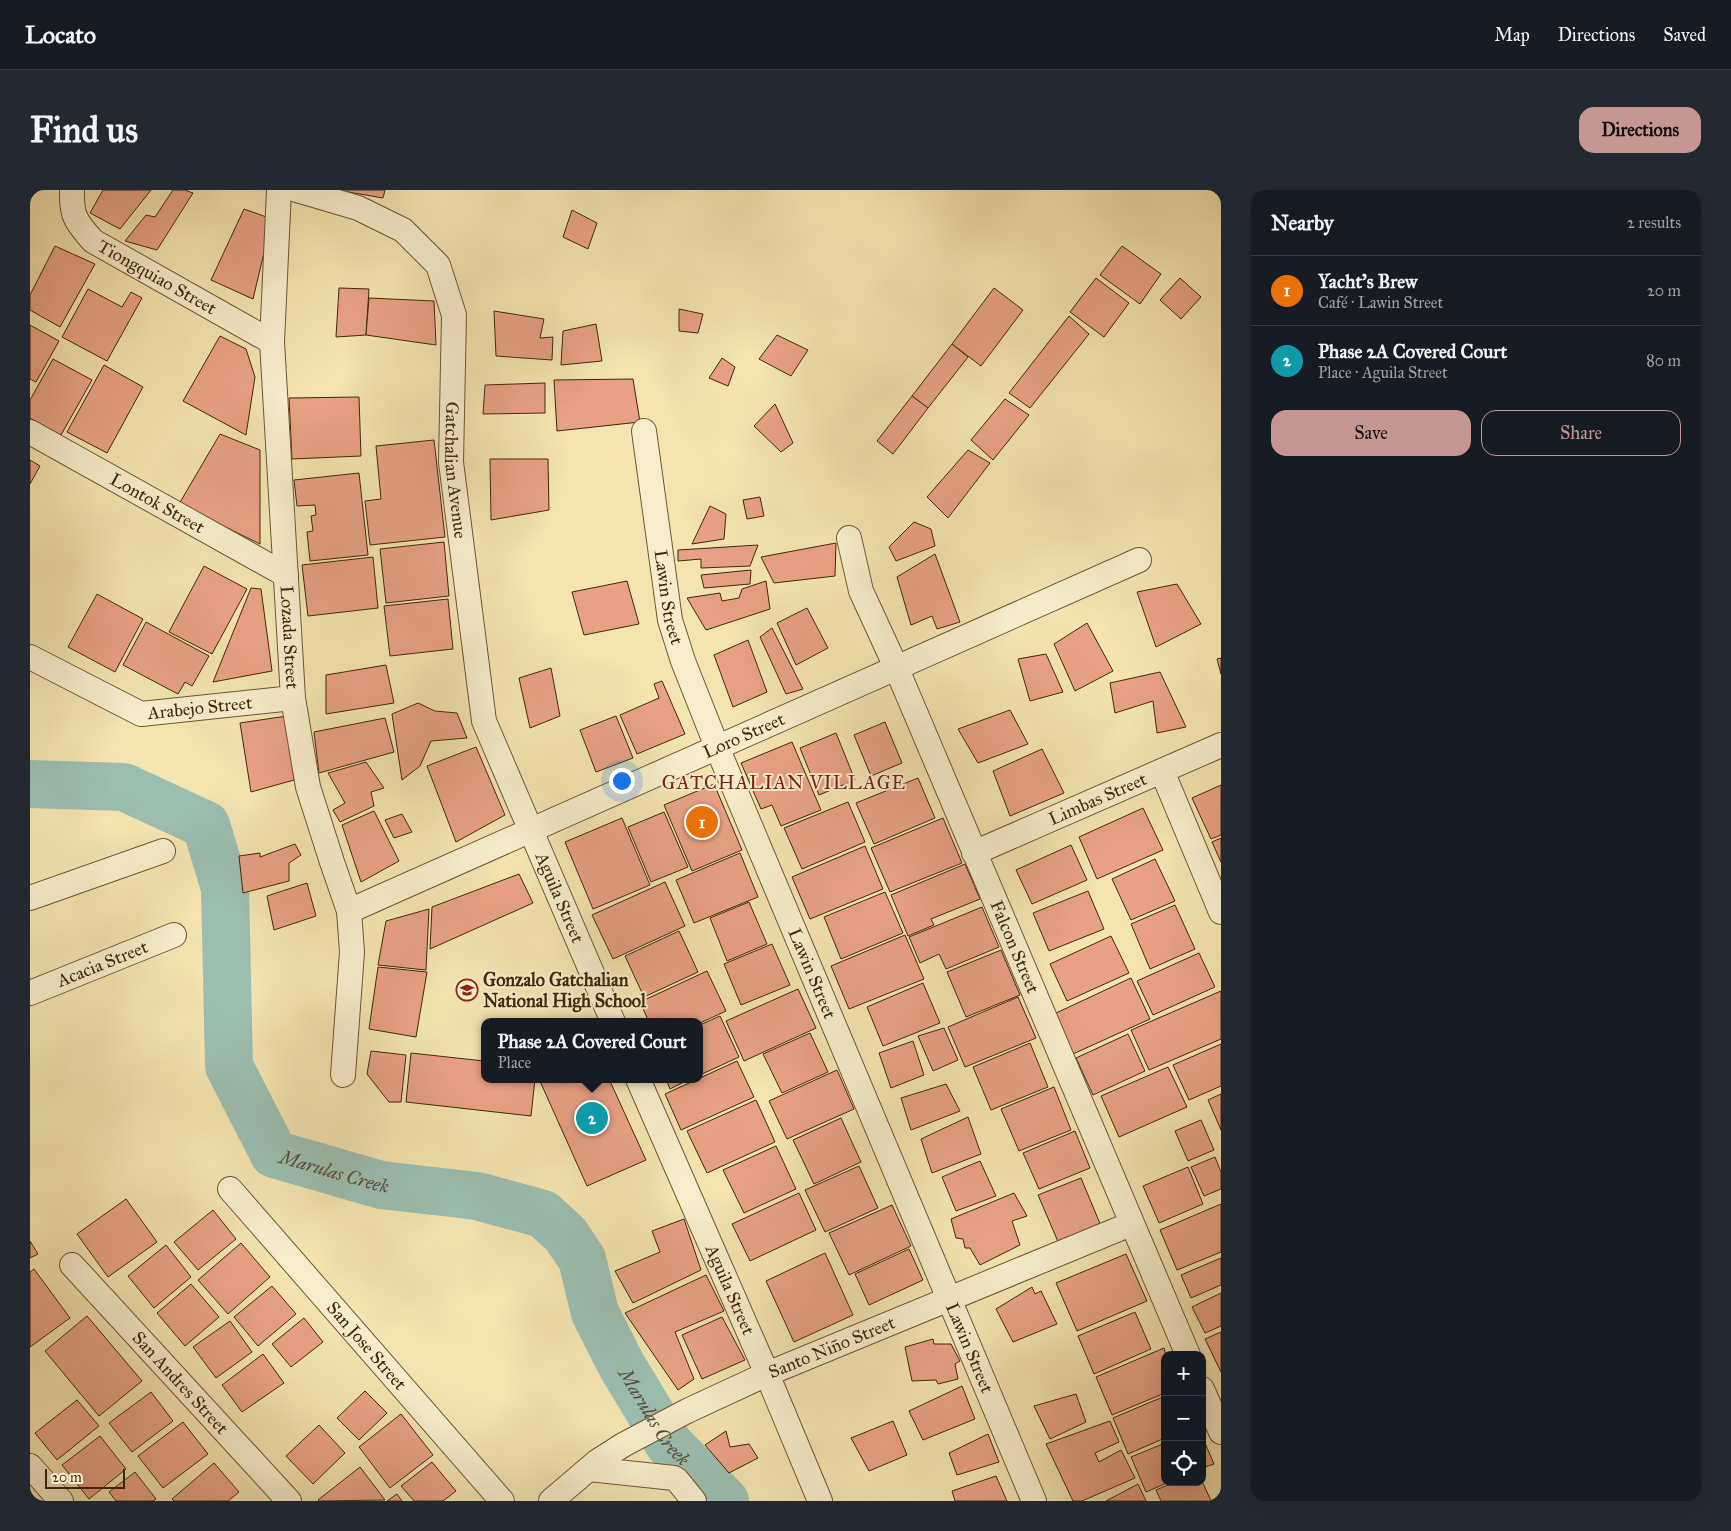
<!DOCTYPE html>
<html lang="en">
<head>
<meta charset="utf-8">
<style>
  body { margin:0; font-family:"IM FELL Great Primer",serif; background:#242831; color:#f1f3f6 }
  .controls { position:absolute; right:15px; bottom:15px; display:grid; overflow:hidden; border-radius:10px; box-shadow:0 5px 20px #0002 }
  .controls button { width:45px; height:45px; display:grid; place-items:center; padding:0; border:0; border-bottom:1px solid #363941; background:#171b24; color:#f1f3f6; font:25px sans-serif }
  .scale { position:absolute; left:15px; bottom:12px; width:80px; box-sizing:border-box; padding-left:5px; border:2px solid #40270b; border-top:0; font-size:14px; line-height:18px; white-space:nowrap; color:#40270b; -webkit-text-stroke:4px #f7edcc; paint-order:stroke }
  .you { position:absolute; left:591px; top:590px; width:18px; height:18px; margin:-12px; border:4px solid #fff; border-radius:50%; background:#1a73e8; box-shadow:0 0 0 8px #1a73e833 }
  .badge { display:grid; place-items:center; width:32px; height:32px; border-radius:50%; background:#c59692; color:#fff; font-size:16px; font-weight:700 }
  .pin { position:absolute; translate:-50% -50%; border:2px solid #fff; box-shadow:0 1px 5px #0006 }
  .popup { position:absolute; left:451px; top:828px; width:222px; height:65px; box-sizing:border-box; display:grid; place-content:center; border-radius:10px; background:#171b24; filter:drop-shadow(0 1px 4px #0005); font-size:16px; white-space:nowrap; color:#9ea1a6 }
  .popup b { font-size:19px; color:#f1f3f6 }
  .popup::after { content:''; position:absolute; left:50%; top:100%; margin-left:-10px; border:10px solid transparent; border-top-color:#171b24 }
  .list { margin:0; padding:0; list-style:none }
  h2 { display:flex; justify-content:space-between; align-items:center; height:65px; margin:0; padding:0 20px; font-size:21px }
  h2 small { font-size:16px; font-weight:400; color:#9ea1a6 }
  .list li { display:grid; grid-template-columns:32px 1fr auto; gap:15px; align-items:center; box-sizing:border-box; height:70px; padding:0 20px; border-top:1px solid #363941 }
  .list b { display:block; font-size:19px; white-space:nowrap }
  .list p { margin:0; font-size:16px; white-space:nowrap; color:#9ea1a6 }
  .list em { font-size:16px; font-style:normal; color:#9ea1a6 }
  .actions { display:flex; gap:10px; padding:15px 20px }
  .actions a { flex:1; padding:11px 0; border:1px solid #c59692; border-radius:15px; text-align:center; font-size:18px; color:#c59692 }
  .actions .main { background:#c59692; color:#111 }
  .icon { flex:none; width:28px; height:28px; fill:none; stroke:currentColor; stroke-width:2; stroke-linecap:round; stroke-linejoin:round }
  .map { position:relative; flex:none; width:1191px; height:1311px; overflow:hidden; border-radius:15px }
  header { display:flex; align-items:center; gap:30px; box-sizing:border-box; height:70px; padding:0 25px; background:#171b24; border-bottom:1px solid #363941 }
  header strong { font-size:24px }
  nav { display:flex; gap:28px; margin-inline-start:auto; font-size:18px }
  .intro { display:flex; align-items:center; justify-content:space-between; box-sizing:border-box; height:120px; padding:0 30px }
  h1 { margin:0; font-size:35px }
  .button { padding:12px 22px; border-radius:15px; background:#c59692; color:#111; font-size:18px; font-weight:700 }
  main { display:flex; gap:30px; padding:0 30px }
  aside { flex:1; background:#171b24; border-radius:15px; box-shadow:0 5px 20px #0002 }
  .map>svg:first-child { display:block }
  .lines { fill:none; stroke-linecap:round; stroke-linejoin:round }
  .river { stroke:#9cbeb1; stroke-width:48 }
  .building { fill:#e8a184; stroke:#40270b }
  .street-casing { stroke:#6d5634; stroke-width:26 }
  .street { stroke:#f7edcc; stroke-width:24 }
  .labels { text-anchor:middle; dominant-baseline:central; stroke-width:4; stroke-linejoin:round; paint-order:stroke }
  .street-label { font-size:18px; fill:#40270b; stroke:#f7edcc }
  .poi-label { font-size:18px; font-weight:bold; fill:#40270b; stroke:#f7edcc; text-anchor:start }
  .neighbourhood-label { font-size:19px; letter-spacing:1px; fill:#7a1f14; stroke:#f7edcc }
  .water-label { font-size:19px; font-style:italic; fill:#574d34; stroke:#f7edcc }
</style>
</head>
<body>
<header>
<strong>Locato</strong>
<nav><a>Map</a><a>Directions</a><a>Saved</a></nav>
</header>
<div class="intro"><h1>Find us</h1><a class="button">Directions</a></div>
<main>
<div class="map">
<svg width="1191" height="1311" viewBox="0 0 1191 1311">
  <rect width="100%" height="100%" fill="#f3e4b0"/>
  <filter id="stains"><feTurbulence type="fractalNoise" baseFrequency=".004" numOctaves="4"/><feColorMatrix values="0 0 0 0 .2 0 0 0 0 .09 0 0 0 0 .02 0 0 0 .5 -.17"/></filter>
  <radialGradient id="worn" r=".72"><stop offset=".6" stop-color="#630" stop-opacity="0"/><stop offset="1" stop-color="#630" stop-opacity=".3"/></radialGradient>
  <g class="lines">
    <path class="river" id="s1" d="M0,594L94,597L176,635L195,698L199,876L244,964L351,995L447,1006L513,1024L535,1044L552,1069L565,1123L592,1176L639,1254L695,1311"/>
  </g>
  <g class="building">
    <polygon points="73,0 121,0 90,39 60,23"/>
    <polygon points="143,0 155,0 163,3 127,60 95,51 116,25 125,27"/>
    <polygon points="307,0 355,0 353,8"/>
    <polygon points="214,19 242,29 223,109 181,90"/>
    <polygon points="542,20 567,33 558,59 533,47"/>
    <polygon points="25,56 65,74 30,137 0,120 0,105"/>
    <polygon points="1092,56 1131,84 1110,114 1070,85"/>
    <polygon points="1066,88 1099,113 1074,147 1040,122"/>
    <polygon points="1150,88 1171,107 1151,129 1130,110"/>
    <polygon points="309,98 339,99 336,145 306,147"/>
    <polygon points="964,98 993,120 951,176 922,154"/>
    <polygon points="58,99 92,117 101,102 112,108 77,171 32,147"/>
    <polygon points="339,108 404,111 406,155 336,145"/>
    <polygon points="649,119 673,124 668,143 649,141"/>
    <polygon points="464,121 514,129 510,148 523,147 522,170 466,166"/>
    <polygon points="1039,126 1059,144 1000,218 979,203"/>
    <polygon points="566,134 572,171 531,175 533,141"/>
    <polygon points="0,135 29,151 6,192 0,189"/>
    <polygon points="747,145 778,160 761,186 729,169"/>
    <polygon points="190,146 216,159 225,187 216,245 153,211"/>
    <polygon points="922,154 938,167 898,218 882,206"/>
    <polygon points="692,168 705,177 698,196 679,188"/>
    <polygon points="23,169 62,190 31,245 0,228 0,210"/>
    <polygon points="74,175 113,197 77,263 37,242"/>
    <polygon points="603,189 610,232 527,241 524,190"/>
    <polygon points="515,193 515,223 453,224 455,195"/>
    <polygon points="882,206 898,218 863,264 847,251"/>
    <polygon points="329,207 331,266 262,269 259,208"/>
    <polygon points="975,209 999,225 963,270 941,250"/>
    <polygon points="745,214 763,253 751,262 724,236"/>
    <polygon points="190,244 230,260 230,354 149,314"/>
    <polygon points="404,250 415,347 340,355 335,311 351,309 346,256"/>
    <polygon points="938,260 960,273 918,328 897,307"/>
    <polygon points="460,269 518,269 519,320 461,330"/>
    <polygon points="0,270 10,276 0,294"/>
    <polygon points="329,283 338,365 280,371 277,342 283,341 281,326 286,325 285,315 267,316 264,290"/>
    <polygon points="730,307 734,326 717,329 713,310"/>
    <polygon points="680,316 696,324 694,349 662,354"/>
    <polygon points="884,332 901,339 905,356 866,371 859,357"/>
    <polygon points="414,352 419,406 356,413 350,359"/>
    <polygon points="806,353 805,386 744,393 731,367"/>
    <polygon points="728,355 720,376 671,378 671,369 648,371 648,360"/>
    <polygon points="905,364 930,432 907,439 902,426 881,435 867,387"/>
    <polygon points="343,367 348,418 278,426 272,375"/>
    <polygon points="174,376 217,399 182,464 139,442"/>
    <polygon points="721,380 720,394 674,398 671,385"/>
    <polygon points="597,391 609,434 554,445 542,402"/>
    <polygon points="736,391 740,419 676,440 657,408 690,403 692,411 709,408 712,399"/>
    <polygon points="1147,394 1171,434 1126,457 1107,402"/>
    <polygon points="221,398 231,399 242,481 183,492"/>
    <polygon points="67,404 113,429 85,482 38,457"/>
    <polygon points="418,409 423,459 360,466 354,416"/>
    <polygon points="777,418 798,458 766,475 747,433"/>
    <polygon points="116,432 179,466 162,496 155,492 148,504 93,475"/>
    <polygon points="1057,433 1083,481 1045,501 1024,454"/>
    <polygon points="742,438 773,499 756,504 730,447"/>
    <polygon points="718,450 737,502 703,517 684,465"/>
    <polygon points="1016,464 1033,502 1000,511 988,469"/>
    <polygon points="1191,468 1191,484 1187,469"/>
    <polygon points="356,475 364,513 296,524 296,485"/>
    <polygon points="521,478 530,526 500,538 489,488"/>
    <polygon points="1130,482 1156,537 1127,543 1123,511 1085,523 1080,493"/>
    <polygon points="632,491 655,544 607,564 590,525 629,508 624,494"/>
    <polygon points="388,513 405,521 427,523 437,548 401,551 390,576 372,590 362,524"/>
    <polygon points="980,520 998,554 948,573 928,539"/>
    <polygon points="257,526 264,590 221,602 210,533"/>
    <polygon points="586,526 603,568 566,582 550,540"/>
    <polygon points="355,528 364,562 289,583 284,542"/>
    <polygon points="855,532 872,573 841,586 824,545"/>
    <polygon points="806,543 825,590 789,605 770,558"/>
    <polygon points="762,552 791,620 751,636 742,615 731,619 711,573"/>
    <polygon points="446,557 475,625 426,652 397,576"/>
    <polygon points="1012,559 1034,603 980,626 963,581"/>
    <polygon points="336,572 354,598 341,602 344,616 310,632 303,620 315,613 298,583"/>
    <polygon points="888,588 905,628 844,654 826,613"/>
    <polygon points="684,594 712,660 662,681 634,615"/>
    <polygon points="1191,595 1191,645 1181,649 1162,608"/>
    <polygon points="818,612 835,652 772,679 754,638"/>
    <polygon points="1113,618 1133,660 1067,689 1049,647"/>
    <polygon points="344,621 369,671 331,692 312,635"/>
    <polygon points="634,622 658,677 621,692 598,637"/>
    <polygon points="372,624 382,642 364,648 355,630"/>
    <polygon points="592,628 620,695 563,719 535,652"/>
    <polygon points="913,628 932,673 860,702 841,658"/>
    <polygon points="1191,648 1191,672 1182,652"/>
    <polygon points="265,654 271,665 259,673 259,691 213,703 209,666 230,663 230,667"/>
    <polygon points="1041,655 1057,690 1002,714 986,680"/>
    <polygon points="835,656 853,699 780,729 762,687"/>
    <polygon points="710,663 728,707 664,733 646,690"/>
    <polygon points="1125,669 1145,711 1101,730 1082,689"/>
    <polygon points="935,674 950,709 901,729 904,735 878,746 861,705"/>
    <polygon points="489,684 503,713 400,759 402,717"/>
    <polygon points="635,692 655,736 583,769 562,725"/>
    <polygon points="277,693 286,726 244,740 237,706"/>
    <polygon points="1058,701 1074,739 1019,761 1003,723"/>
    <polygon points="855,702 873,743 811,769 794,727"/>
    <polygon points="719,712 737,754 697,771 680,728"/>
    <polygon points="1145,715 1165,759 1120,779 1101,734"/>
    <polygon points="952,717 969,757 916,779 909,764 890,773 879,747"/>
    <polygon points="399,719 396,780 348,775 356,731"/>
    <polygon points="649,741 668,782 614,807 595,766"/>
    <polygon points="875,745 894,789 819,819 801,776"/>
    <polygon points="1081,746 1099,783 1037,811 1020,774"/>
    <polygon points="742,754 760,795 711,815 694,774"/>
    <polygon points="971,760 990,805 936,827 917,782"/>
    <polygon points="1169,763 1185,797 1123,825 1107,791"/>
    <polygon points="348,777 397,782 386,847 339,839"/>
    <polygon points="677,781 696,821 670,833 670,832 619,832 610,812"/>
    <polygon points="1101,788 1120,829 1043,864 1024,824"/>
    <polygon points="893,793 910,833 853,856 837,817"/>
    <polygon points="768,799 786,838 714,871 696,831"/>
    <polygon points="1191,801 1191,849 1119,880 1101,840"/>
    <polygon points="988,807 1006,848 935,877 918,837"/>
    <polygon points="690,826 709,867 670,885 670,835"/>
    <polygon points="914,838 928,870 903,881 888,846"/>
    <polygon points="780,843 798,882 752,903 733,864"/>
    <polygon points="1098,844 1115,881 1063,905 1046,868"/>
    <polygon points="883,851 894,885 861,898 849,863"/>
    <polygon points="1000,853 1018,897 961,920 943,877"/>
    <polygon points="1191,854 1191,896 1159,910 1143,875"/>
    <polygon points="341,861 376,865 371,912 359,912 337,884"/>
    <polygon points="381,863 454,871 454,889 505,889 501,926 376,912"/>
    <polygon points="707,871 724,907 651,940 635,904"/>
    <polygon points="1138,877 1157,917 1089,947 1071,906"/>
    <polygon points="807,880 824,919 757,949 739,911"/>
    <polygon points="509,889 579,889 616,970 557,996"/>
    <polygon points="636,889 660,889 640,899"/>
    <polygon points="916,894 930,921 881,940 871,908"/>
    <polygon points="1024,897 1041,940 989,961 971,919"/>
    <polygon points="1191,904 1191,940 1178,910"/>
    <polygon points="726,910 745,952 677,983 657,941"/>
    <polygon points="938,927 951,964 902,983 891,949"/>
    <polygon points="811,928 831,972 784,994 763,950"/>
    <polygon points="1171,930 1184,960 1158,971 1145,941"/>
    <polygon points="1045,941 1060,978 1009,999 993,963"/>
    <polygon points="746,956 766,999 714,1023 693,980"/>
    <polygon points="1185,967 1191,982 1191,999 1174,1006 1161,977"/>
    <polygon points="950,971 966,1006 926,1021 912,987"/>
    <polygon points="829,976 848,1018 795,1042 775,1000"/>
    <polygon points="1158,977 1173,1014 1129,1033 1113,996"/>
    <polygon points="1051,988 1071,1036 1029,1054 1008,1005"/>
    <polygon points="769,1003 786,1040 720,1071 702,1034"/>
    <polygon points="984,1003 997,1026 982,1031 990,1055 950,1075 940,1058 935,1058 933,1049 926,1048 921,1029"/>
    <polygon points="96,1009 127,1052 78,1087 47,1044"/>
    <polygon points="1191,1014 1191,1062 1147,1080 1130,1040"/>
    <polygon points="862,1015 881,1056 819,1085 799,1043"/>
    <polygon points="183,1020 206,1049 168,1080 144,1052"/>
    <polygon points="654,1029 671,1080 603,1113 585,1081 630,1062 622,1041"/>
    <polygon points="0,1051 8,1064 0,1068"/>
    <polygon points="211,1053 240,1087 198,1124 168,1090"/>
    <polygon points="136,1055 161,1087 124,1118 98,1086"/>
    <polygon points="879,1059 893,1090 839,1115 825,1084"/>
    <polygon points="795,1063 823,1125 764,1152 736,1091"/>
    <polygon points="1096,1064 1117,1111 1047,1141 1026,1093"/>
    <polygon points="1191,1068 1191,1095 1161,1108 1151,1085"/>
    <polygon points="4,1079 40,1128 0,1157 0,1082"/>
    <polygon points="676,1085 694,1121 645,1142 664,1189 648,1200 595,1123"/>
    <polygon points="161,1094 189,1127 155,1156 127,1123"/>
    <polygon points="242,1096 266,1124 228,1156 204,1127"/>
    <polygon points="1002,1097 1005,1104 1011,1101 1027,1134 983,1152 966,1119"/>
    <polygon points="1191,1103 1191,1136 1175,1143 1162,1117"/>
    <polygon points="1105,1122 1121,1159 1064,1184 1048,1146"/>
    <polygon points="57,1126 112,1191 69,1226 15,1161"/>
    <polygon points="692,1127 715,1170 672,1189 652,1145"/>
    <polygon points="274,1128 293,1152 261,1177 242,1154"/>
    <polygon points="200,1131 222,1162 186,1188 163,1157"/>
    <polygon points="1191,1142 1191,1182 1175,1149"/>
    <polygon points="903,1149 904,1154 921,1154 930,1171 925,1174 928,1189 908,1194 906,1190 882,1191 875,1157"/>
    <polygon points="1134,1158 1136,1165 1135,1165 1135,1203 1082,1225 1066,1187"/>
    <polygon points="233,1164 254,1193 212,1222 192,1195"/>
    <polygon points="932,1196 945,1229 893,1250 879,1221"/>
    <polygon points="335,1201 357,1223 329,1250 307,1228"/>
    <polygon points="121,1202 143,1231 102,1262 79,1233"/>
    <polygon points="1046,1204 1056,1232 1020,1249 1004,1216"/>
    <polygon points="1135,1206 1135,1248 1098,1264 1083,1228"/>
    <polygon points="47,1210 69,1236 27,1270 5,1243"/>
    <polygon points="371,1224 403,1265 360,1298 329,1257"/>
    <polygon points="863,1231 877,1265 839,1281 821,1248"/>
    <polygon points="1080,1231 1089,1252 1065,1263 1069,1272 1091,1260 1105,1288 1052,1311 1043,1311 1016,1254"/>
    <polygon points="153,1232 178,1264 133,1298 108,1266"/>
    <polygon points="289,1235 315,1263 283,1294 256,1266"/>
    <polygon points="696,1241 700,1257 719,1254 728,1268 699,1283 675,1255"/>
    <polygon points="958,1244 969,1272 927,1285 919,1263"/>
    <polygon points="70,1246 96,1279 59,1309 32,1275"/>
    <polygon points="1172,1246 1184,1274 1172,1278"/>
    <polygon points="1135,1253 1135,1292 1139,1292 1116,1302 1101,1267"/>
    <polygon points="402,1272 426,1301 413,1311 384,1311 371,1296"/>
    <polygon points="184,1273 209,1302 198,1311 144,1311 142,1309"/>
    <polygon points="330,1277 355,1310 289,1311 288,1310"/>
    <polygon points="105,1282 126,1309 123,1311 86,1311 79,1302"/>
    <polygon points="966,1286 977,1311 925,1311 922,1301"/>
    <polygon points="1172,1291 1181,1311 1131,1311 1126,1300 1145,1292"/>
    <polygon points="1108,1294 1116,1311 1076,1311"/>
    <polygon points="367,1304 372,1311 357,1311"/>
  </g>
  <g class="lines">
    <g class="street-casing">
      <g id="street">
        <path id="s2" d="M42,0C41,26 46,32 63,51L242,152"/>
        <path id="s3" d="M249,0L242,152L263,508L278,597L302,672L319,721L322,762L313,885"/>
        <path id="s4" d="M267,0L328,18L373,40L408,75L424,125L421,272L454,531L583,832"/>
        <path id="s5" d="M614,241L640,430L653,471L687,557L1004,1311"/>
        <path id="s6" d="M0,242L256,385"/>
        <path id="s7" d="M819,348L831,401L866,477L1158,1165"/>
        <path id="s8" d="M0,467L111,524L263,508"/>
        <polyline points="1132,581 1191,722"/>
        <path id="s9" d="M944,663L1191,555"/>
        <polyline points="0,708 133,661"/>
        <path id="s10" d="M319,721L1109,370"/>
        <path id="s11" d="M0,803L144,745"/>
        <path id="s12" d="M608,889L737,1184L790,1311"/>
        <path id="s13" d="M200,999L472,1311"/>
        <path id="s14" d="M42,1075L259,1311"/>
        <polyline points="1172,1199 1191,1242"/>
        <polyline points="0,1276 31,1311"/>
        <polyline points="559,1279 644,1288 647,1290 664,1311"/>
        <path id="s15" d="M521,1311L568,1271L593,1255L657,1221L737,1184L1101,1034"/>
      </g>
    </g>
    <use href="#street" class="street"/>
  </g>
  <defs>
    <g id="school-ring" transform="scale(1.125)"><circle r="9.5" fill="#f7edcc" stroke="#8f2418" stroke-width="1.5"/><path d="M0-5L7-2L0 1L-7-2ZM-4 1L0 2.5L4 1V4Q0 6-4 4Z" fill="#8f2418"/></g>
  </defs>
  <g fill-rule="evenodd">
    <use href="#school-ring" x="437" y="800"/>
  </g>
  <g class="labels">
    <g class="street-label">
      <text stroke="none"><textPath href="#s2" startOffset="131">Tiongquiao Street</textPath></text>
      <text stroke="none"><textPath href="#s4" startOffset="371">Gatchalian Avenue</textPath></text>
      <text stroke="none"><textPath href="#s6" startOffset="146">Lontok Street</textPath></text>
      <text stroke="none"><textPath href="#s5" startOffset="168">Lawin Street</textPath></text>
      <text stroke="none"><textPath href="#s3" startOffset="448">Lozada Street</textPath></text>
      <text stroke="none"><textPath href="#s8" startOffset="184">Arabejo Street</textPath></text>
      <text stroke="none"><textPath href="#s10" startOffset="432">Loro Street</textPath></text>
      <text stroke="none"><textPath href="#s9" startOffset="135">Limbas Street</textPath></text>
      <text stroke="none"><textPath href="#s4" startOffset="816">Aguila Street</textPath></text>
      <text stroke="none"><textPath href="#s7" startOffset="442">Falcon Street</textPath></text>
      <text stroke="none"><textPath href="#s11" startOffset="78">Acacia Street</textPath></text>
      <text stroke="none"><textPath href="#s5" startOffset="572">Lawin Street</textPath></text>
      <text stroke="none"><textPath href="#s12" startOffset="230">Aguila Street</textPath></text>
      <text stroke="none"><textPath href="#s13" startOffset="208">San Jose Street</textPath></text>
      <text stroke="none"><textPath href="#s15" startOffset="322">Santo Niño Street</textPath></text>
      <text stroke="none"><textPath href="#s5" startOffset="978">Lawin Street</textPath></text>
      <text stroke="none"><textPath href="#s14" startOffset="160">San Andres Street</textPath></text>
    </g>
    <g class="poi-label">
      <text x="453" y="790">Gonzalo Gatchalian<tspan x="453" dy="21">National High School</tspan></text>
    </g>
    <g class="neighbourhood-label">
      <text x="754" y="592">GATCHALIAN VILLAGE</text>
    </g>
    <g class="water-label">
      <text stroke="none"><textPath href="#s1" startOffset="590">Marulas Creek</textPath></text>
      <text stroke="none"><textPath href="#s1" startOffset="1039">Marulas Creek</textPath></text>
    </g>
  </g>
  <rect width="100%" height="100%" filter="url(#stains)"/>
  <rect width="100%" height="100%" fill="url(#worn)"/>
</svg>
<div class="controls">
<button>+</button>
<button>−</button>
<button><svg class="icon" aria-label="locate" viewBox="0 0 24 24"><circle cx="12" cy="12" r="6"/><path d="M12 2v4M12 18v4M2 12h4M18 12h4"/></svg></button>
</div>
<div class="scale">20 m</div>
<div class="you"></div>
<div class="pin badge" style="left:672px;top:632px;background:#e8710a">1</div>
<div class="pin badge" style="left:562px;top:928px;background:#0f9aa8">2</div>
<div class="popup"><b>Phase 2A Covered Court</b>Place</div>
</div>
<aside>
<h2>Nearby<small>2 results</small></h2>
<ul class="list">
<li><span class="badge" style="background:#e8710a">1</span><div><b>Yacht’s Brew</b><p>Café · Lawin Street</p></div><em>20 m</em></li>
<li><span class="badge" style="background:#0f9aa8">2</span><div><b>Phase 2A Covered Court</b><p>Place · Aguila Street</p></div><em>80 m</em></li>
</ul>
<div class="actions"><a class="main">Save</a><a>Share</a></div>
</aside>
</main>
</body>
</html>
